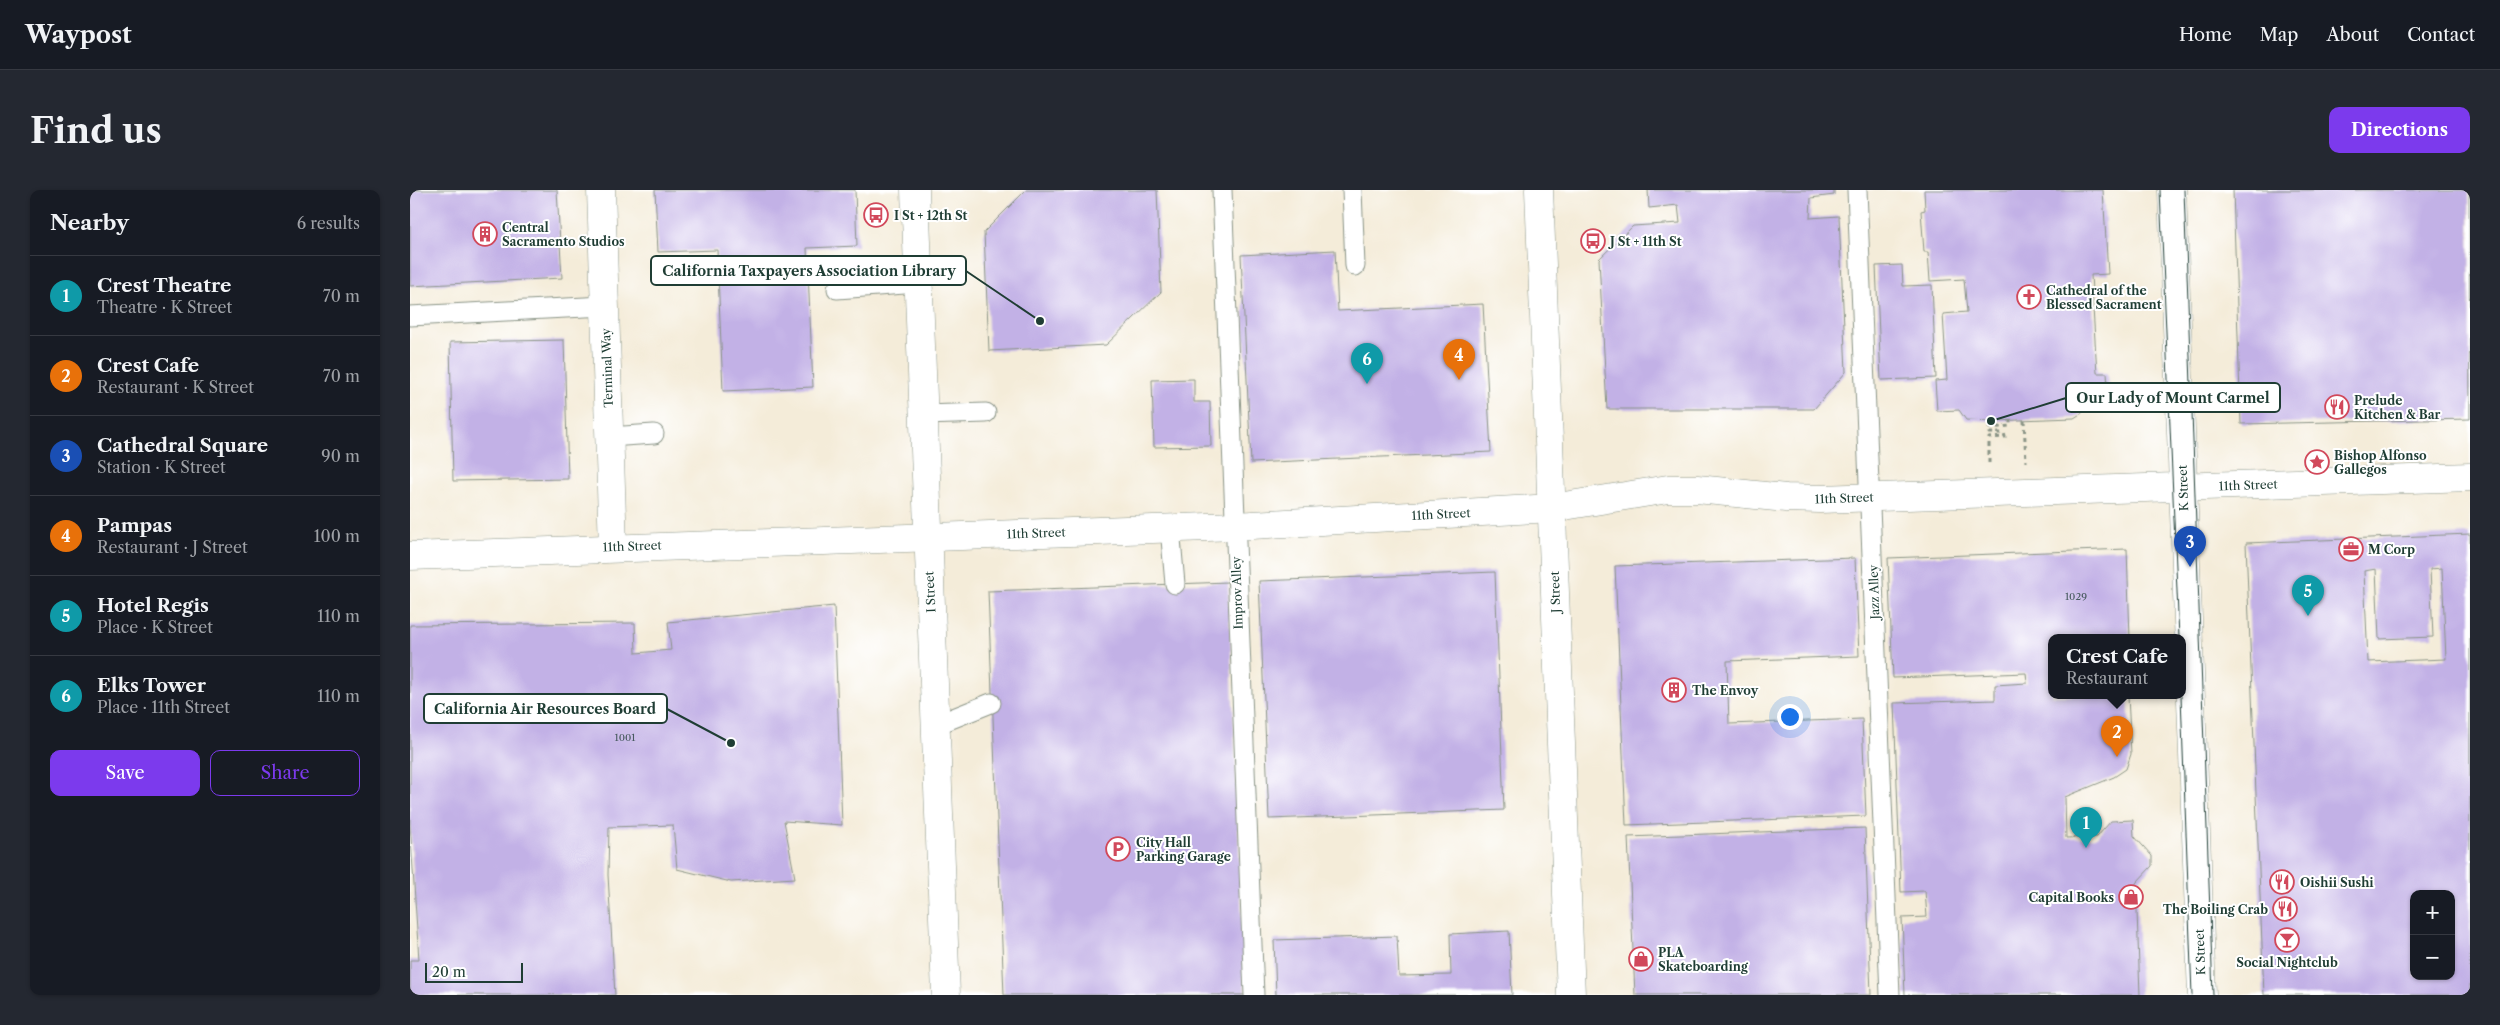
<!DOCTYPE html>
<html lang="en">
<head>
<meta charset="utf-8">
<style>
  body { margin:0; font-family:"Libre Caslon Text",serif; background:#242831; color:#f1f3f6 }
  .controls { position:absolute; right:15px; bottom:15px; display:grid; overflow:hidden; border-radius:10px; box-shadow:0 1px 4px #0004 }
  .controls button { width:45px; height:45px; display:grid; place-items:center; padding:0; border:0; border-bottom:1px solid #363941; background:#171b24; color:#f1f3f6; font:25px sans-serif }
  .scale { position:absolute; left:15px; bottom:12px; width:98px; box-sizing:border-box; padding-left:5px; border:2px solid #1f3d34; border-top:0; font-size:14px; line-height:18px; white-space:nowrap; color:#1f3d34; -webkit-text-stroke:4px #fff; paint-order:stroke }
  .you { position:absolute; left:1379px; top:526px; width:18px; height:18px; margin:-12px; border:4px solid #fff; border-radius:50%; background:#1a73e8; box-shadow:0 0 0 8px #1a73e833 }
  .badge { display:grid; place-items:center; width:32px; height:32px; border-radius:50%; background:#7c3aed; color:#fff; font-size:16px; font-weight:700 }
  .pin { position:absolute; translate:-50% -41px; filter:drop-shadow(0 1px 2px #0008) }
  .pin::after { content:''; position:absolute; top:26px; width:18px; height:15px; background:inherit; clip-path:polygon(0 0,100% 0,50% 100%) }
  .popup { position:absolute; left:1638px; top:444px; width:138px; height:65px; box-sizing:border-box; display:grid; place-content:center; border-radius:10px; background:#171b24; filter:drop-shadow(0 1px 4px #0005); font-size:16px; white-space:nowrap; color:#9ea1a6 }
  .popup b { font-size:19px; color:#f1f3f6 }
  .popup::after { content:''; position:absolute; left:50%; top:100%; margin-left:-10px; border:10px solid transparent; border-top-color:#171b24 }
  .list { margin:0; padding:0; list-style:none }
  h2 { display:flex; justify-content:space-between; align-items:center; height:65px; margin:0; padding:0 20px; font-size:21px }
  h2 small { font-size:16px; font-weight:400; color:#9ea1a6 }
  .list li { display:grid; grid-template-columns:32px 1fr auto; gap:15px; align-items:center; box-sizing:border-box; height:80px; padding:0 20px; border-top:1px solid #363941 }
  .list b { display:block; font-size:19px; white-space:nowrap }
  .list p { margin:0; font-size:16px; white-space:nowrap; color:#9ea1a6 }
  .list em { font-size:16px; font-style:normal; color:#9ea1a6 }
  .actions { display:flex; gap:10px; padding:15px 20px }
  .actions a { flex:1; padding:11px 0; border:1px solid #7c3aed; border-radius:10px; text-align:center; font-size:18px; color:#7c3aed }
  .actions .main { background:#7c3aed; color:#fff }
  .map { position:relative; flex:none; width:2060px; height:805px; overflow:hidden; border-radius:10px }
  header { display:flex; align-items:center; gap:30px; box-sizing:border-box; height:70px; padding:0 25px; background:#171b24; border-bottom:1px solid #363941 }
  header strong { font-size:24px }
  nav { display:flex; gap:28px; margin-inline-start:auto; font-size:18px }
  .intro { display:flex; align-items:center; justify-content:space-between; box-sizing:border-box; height:120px; padding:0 30px }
  h1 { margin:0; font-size:35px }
  .button { padding:12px 22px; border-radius:10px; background:#7c3aed; color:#fff; font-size:18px; font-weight:700 }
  main { display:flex; gap:30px; padding:0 30px }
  aside { flex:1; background:#171b24; border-radius:10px; box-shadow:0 1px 4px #0004 }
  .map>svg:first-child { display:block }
  .building { fill:#c2b1e6; fill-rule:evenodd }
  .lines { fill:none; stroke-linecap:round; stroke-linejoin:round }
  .lane-casing { stroke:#8a9486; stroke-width:21 }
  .street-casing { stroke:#8a9486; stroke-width:29 }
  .primary-casing { stroke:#8a9486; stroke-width:29 }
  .path { stroke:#8a9486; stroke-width:3; stroke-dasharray:4 4; stroke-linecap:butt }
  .lane { stroke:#fff; stroke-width:19 }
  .street { stroke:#fff; stroke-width:28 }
  .primary { stroke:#fff; stroke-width:28 }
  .tram { stroke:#1f3d34; stroke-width:1 }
  .labels { text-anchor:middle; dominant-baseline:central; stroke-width:4; stroke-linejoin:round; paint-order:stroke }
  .number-label { font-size:10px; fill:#485a60 }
  .poi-label { font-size:12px; font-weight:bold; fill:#1f3d34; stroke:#fff; text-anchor:start }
  .street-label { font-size:12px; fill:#1f3d34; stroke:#fff }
  .leader { fill:none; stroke:#1f3d34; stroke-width:2 }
  .callout-dot { fill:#1f3d34; stroke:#fff; stroke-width:2 }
  .callout { fill:#fff; stroke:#1f3d34; stroke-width:2 }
  .callout-label { font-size:14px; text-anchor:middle; font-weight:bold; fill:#1f3d34 }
</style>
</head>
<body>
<header>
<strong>Waypost</strong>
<nav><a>Home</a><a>Map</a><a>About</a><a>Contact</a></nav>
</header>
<div class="intro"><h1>Find us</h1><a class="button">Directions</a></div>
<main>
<aside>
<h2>Nearby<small>6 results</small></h2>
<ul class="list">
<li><span class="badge" style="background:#0f9aa8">1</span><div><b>Crest Theatre</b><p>Theatre · K Street</p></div><em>70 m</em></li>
<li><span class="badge" style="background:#e8710a">2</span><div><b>Crest Cafe</b><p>Restaurant · K Street</p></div><em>70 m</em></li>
<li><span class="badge" style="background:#1a4fb4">3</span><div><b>Cathedral Square</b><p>Station · K Street</p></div><em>90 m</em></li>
<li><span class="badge" style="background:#e8710a">4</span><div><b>Pampas</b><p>Restaurant · J Street</p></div><em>100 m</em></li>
<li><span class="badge" style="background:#0f9aa8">5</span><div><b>Hotel Regis</b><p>Place · K Street</p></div><em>110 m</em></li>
<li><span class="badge" style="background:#0f9aa8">6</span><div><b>Elks Tower</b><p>Place · 11th Street</p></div><em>110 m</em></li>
</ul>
<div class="actions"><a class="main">Save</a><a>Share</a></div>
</aside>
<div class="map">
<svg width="2060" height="805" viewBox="0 0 2060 805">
  <rect width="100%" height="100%" fill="#fff"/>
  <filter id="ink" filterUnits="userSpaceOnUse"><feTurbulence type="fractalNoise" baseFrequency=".02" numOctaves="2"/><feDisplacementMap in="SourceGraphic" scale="10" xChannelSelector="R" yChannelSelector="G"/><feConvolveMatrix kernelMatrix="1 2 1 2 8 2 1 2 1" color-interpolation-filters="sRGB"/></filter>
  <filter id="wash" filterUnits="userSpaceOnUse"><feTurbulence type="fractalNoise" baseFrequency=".0096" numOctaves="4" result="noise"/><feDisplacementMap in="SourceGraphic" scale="20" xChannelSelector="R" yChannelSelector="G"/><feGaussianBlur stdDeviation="1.12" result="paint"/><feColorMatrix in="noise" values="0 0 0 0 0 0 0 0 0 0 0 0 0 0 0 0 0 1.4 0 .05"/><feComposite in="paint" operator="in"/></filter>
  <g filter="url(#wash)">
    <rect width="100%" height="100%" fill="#f4ecd9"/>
    <g id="blocks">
      <g class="building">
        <polygon points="0,0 147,0 152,88 0,96"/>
        <polygon points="245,0 445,0 447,56 397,58 403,197 313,201 307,60 248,62"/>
        <polygon points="616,0 747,0 751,102 696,155 579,161 574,42"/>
        <polygon points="1238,0 1424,0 1424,5 1401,8 1400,28 1429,26 1436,182 1404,219 1197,219 1189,69 1223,36 1270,33 1268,15 1239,18"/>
        <polygon points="1514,0 1693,0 1698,84 1681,85 1687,183 1697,183 1699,214 1674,216 1672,223 1664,228 1581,231 1556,230 1549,220 1527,221 1525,191 1537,190 1533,124 1557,122 1554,89 1520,91 1518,62 1514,62 1511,21 1515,20"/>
        <polygon points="1823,0 2059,0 2060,229 1831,234"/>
        <polygon points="925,60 928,121 1073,114 1081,262 841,273 831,65"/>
        <polygon points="1492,75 1493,96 1522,95 1526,188 1471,190 1466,76"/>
        <polygon points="154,150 158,289 43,291 40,152"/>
        <polygon points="784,189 784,212 800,212 801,256 744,257 742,190"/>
        <path d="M2060,344V805H1854L1836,353ZM2032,378L2036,469L1958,472L1954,381L1966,379L1969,449L2023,447L2020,379ZM2004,704H2041V786H2004Z"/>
        <polygon points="1717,359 1720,448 1642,448 1642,506 1718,506 1721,564 1716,579 1704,587 1655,607 1656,648 1687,647 1701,631 1723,630 1724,646 1742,666 1742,676 1726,693 1730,805 1495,805 1492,728 1517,727 1515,701 1491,702 1484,513 1585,510 1585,495 1617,493 1616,483 1483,488 1478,368"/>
        <polygon points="1445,368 1449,466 1317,471 1319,534 1452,529 1456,626 1216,635 1205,376"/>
        <polygon points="1085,382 1094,620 859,629 849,391"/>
        <polygon points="818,392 835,805 594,805 578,401"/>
        <polygon points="424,416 432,635 374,631 385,688 321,692 267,679 263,635 199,637 198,685 205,805 0,805 0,770 9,770 0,634 0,435 225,433 226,463 261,460 258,432"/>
        <polygon points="1455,638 1461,805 1225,805 1218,647"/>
        <polygon points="1099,741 1102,805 866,805 864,750 987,746 989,786 1041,785 1040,744"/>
      </g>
    </g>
  </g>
  <g filter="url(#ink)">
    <use href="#blocks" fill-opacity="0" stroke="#8a9486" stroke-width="1"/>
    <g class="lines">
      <g class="lane-casing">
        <g id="lane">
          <polyline points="812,0 844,805"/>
          <polyline points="942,0 945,76"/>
          <polyline points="1447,0 1480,805"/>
          <polyline points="427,99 508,93"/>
          <polyline points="0,126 195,116"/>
          <polyline points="513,225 576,223"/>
          <polyline points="199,247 244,244"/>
          <polyline points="760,338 765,394"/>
          <polyline points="526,535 581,513"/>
        </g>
      </g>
      <g class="street-casing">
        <g id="street">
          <polyline points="191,0 203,357"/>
          <polyline points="1762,0 1792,805"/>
          <polyline points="0,366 825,336 1142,318 1258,299 1287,299 1376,308 1410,309 2060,287"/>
        </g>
      </g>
      <g class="primary-casing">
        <g id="primary">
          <polyline points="505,0 536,805"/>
          <polyline points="1129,0 1161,805"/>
        </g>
      </g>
      <g class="path">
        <polyline points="1614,230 1616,272"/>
        <polyline points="1579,273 1579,248 1595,247 1594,243 1580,243 1579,238 1600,236 1600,230"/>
      </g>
      <use href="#lane" class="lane"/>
      <use href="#street" class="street"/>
      <use href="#primary" class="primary"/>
      <g class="tram">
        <polyline points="1750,0 1769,448"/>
        <polyline points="1774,0 1803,805"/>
        <polyline points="1771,506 1782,805"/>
      </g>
    </g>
  </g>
  <defs>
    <g id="bus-ring" transform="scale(1.25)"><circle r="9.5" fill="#fff" stroke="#d1495b" stroke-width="1.5"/><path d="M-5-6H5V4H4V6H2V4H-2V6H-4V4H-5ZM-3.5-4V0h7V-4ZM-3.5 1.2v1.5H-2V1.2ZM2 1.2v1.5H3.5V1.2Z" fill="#d1495b"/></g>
    <g id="building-ring" transform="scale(1.25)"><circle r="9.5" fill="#fff" stroke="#d1495b" stroke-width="1.5"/><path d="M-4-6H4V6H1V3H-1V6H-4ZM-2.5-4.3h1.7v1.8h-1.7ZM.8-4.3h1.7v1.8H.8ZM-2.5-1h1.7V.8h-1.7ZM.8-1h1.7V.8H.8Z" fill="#d1495b"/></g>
    <g id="church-ring" transform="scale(1.25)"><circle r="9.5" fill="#fff" stroke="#d1495b" stroke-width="1.5"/><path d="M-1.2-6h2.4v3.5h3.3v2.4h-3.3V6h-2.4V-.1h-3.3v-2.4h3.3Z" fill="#d1495b"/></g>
    <g id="restaurant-ring" transform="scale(1.25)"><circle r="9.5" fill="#fff" stroke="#d1495b" stroke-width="1.5"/><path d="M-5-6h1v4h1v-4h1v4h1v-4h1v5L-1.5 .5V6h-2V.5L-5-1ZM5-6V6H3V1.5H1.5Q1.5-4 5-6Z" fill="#d1495b"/></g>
    <g id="sight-ring" transform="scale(1.25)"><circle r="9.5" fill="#fff" stroke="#d1495b" stroke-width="1.5"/><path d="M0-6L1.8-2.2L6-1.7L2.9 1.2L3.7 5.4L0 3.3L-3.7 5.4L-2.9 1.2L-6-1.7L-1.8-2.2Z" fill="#d1495b"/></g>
    <g id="office-ring" transform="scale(1.25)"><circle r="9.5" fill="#fff" stroke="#d1495b" stroke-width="1.5"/><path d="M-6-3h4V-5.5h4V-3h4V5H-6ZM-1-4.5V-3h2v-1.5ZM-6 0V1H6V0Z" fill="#d1495b"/></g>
    <g id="parking-ring" transform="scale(1.25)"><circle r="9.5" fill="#fff" stroke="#d1495b" stroke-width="1.5"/><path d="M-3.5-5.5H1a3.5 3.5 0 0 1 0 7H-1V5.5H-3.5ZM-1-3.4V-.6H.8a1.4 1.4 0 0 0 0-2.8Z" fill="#d1495b"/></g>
    <g id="shop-ring" transform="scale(1.25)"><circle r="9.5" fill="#fff" stroke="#d1495b" stroke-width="1.5"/><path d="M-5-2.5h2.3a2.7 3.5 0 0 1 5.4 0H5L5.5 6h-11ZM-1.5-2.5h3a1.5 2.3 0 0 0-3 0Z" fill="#d1495b"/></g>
    <g id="bar-ring" transform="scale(1.25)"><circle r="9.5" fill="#fff" stroke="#d1495b" stroke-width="1.5"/><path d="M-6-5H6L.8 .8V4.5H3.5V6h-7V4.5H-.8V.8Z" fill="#d1495b"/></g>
  </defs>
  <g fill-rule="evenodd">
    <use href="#bus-ring" x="466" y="25"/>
    <use href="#building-ring" x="75" y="44"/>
    <use href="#bus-ring" x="1183" y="51"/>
    <use href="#church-ring" x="1619" y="107"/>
    <use href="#restaurant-ring" x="1927" y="217"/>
    <use href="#sight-ring" x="1907" y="272"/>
    <use href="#office-ring" x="1941" y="359"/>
    <use href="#building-ring" x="1264" y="500"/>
    <use href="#parking-ring" x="708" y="659"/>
    <use href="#restaurant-ring" x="1872" y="692"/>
    <use href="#shop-ring" x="1721" y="707"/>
    <use href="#restaurant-ring" x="1875" y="719"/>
    <use href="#bar-ring" x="1877" y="750"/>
    <use href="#shop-ring" x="1231" y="769"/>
  </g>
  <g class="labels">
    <g class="number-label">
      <text x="1666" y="406">1029</text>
      <text x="215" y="547">1001</text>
    </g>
    <g class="poi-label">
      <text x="484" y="25">I St + 12th St</text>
      <text x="92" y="37">Central<tspan x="92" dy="14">Sacramento Studios</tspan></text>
      <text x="1200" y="51">J St + 11th St</text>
      <text x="1636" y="100">Cathedral of the<tspan x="1636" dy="14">Blessed Sacrament</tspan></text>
      <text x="1944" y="210">Prelude<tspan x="1944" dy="14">Kitchen &amp; Bar</tspan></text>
      <text x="1924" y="265">Bishop Alfonso<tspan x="1924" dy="14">Gallegos</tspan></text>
      <text x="1958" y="359">M Corp</text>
      <text x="1282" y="500">The Envoy</text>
      <text x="726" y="652">City Hall<tspan x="726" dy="14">Parking Garage</tspan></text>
      <text x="1890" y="692">Oishii Sushi</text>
      <text x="1704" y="707" text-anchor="end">Capital Books</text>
      <text x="1858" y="719" text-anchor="end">The Boiling Crab</text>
      <text x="1248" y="762">PLA<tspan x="1248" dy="14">Skateboarding</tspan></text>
      <text x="1877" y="772" text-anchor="middle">Social Nightclub</text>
    </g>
    <g class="street-label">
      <text transform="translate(197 178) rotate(-92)">Terminal Way</text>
      <text transform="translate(1838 295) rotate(-2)">11th Street</text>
      <text transform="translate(1773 298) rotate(-92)">K Street</text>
      <text transform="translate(1434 308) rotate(-2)">11th Street</text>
      <text transform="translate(1031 324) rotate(-3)">11th Street</text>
      <text transform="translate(626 343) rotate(-2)">11th Street</text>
      <text transform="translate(222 356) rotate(-2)">11th Street</text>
      <text transform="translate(520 402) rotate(-93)">I Street</text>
      <text transform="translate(1145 402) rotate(-92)">J Street</text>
      <text transform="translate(1464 402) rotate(-92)">Jazz Alley</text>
      <text transform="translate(827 403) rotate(-92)">Improv Alley</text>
      <text transform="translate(1790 762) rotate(-92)">K Street</text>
    </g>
  </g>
  <path class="leader" d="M630 131L556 81M1581 231L1656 208M321 553L257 519"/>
  <g class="callout-dot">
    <circle cx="630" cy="131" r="5"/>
    <circle cx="1581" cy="231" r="5"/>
    <circle cx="321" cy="553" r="5"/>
  </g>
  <g class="callout">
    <rect x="241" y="66" width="315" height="29" rx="5"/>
    <rect x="1656" y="193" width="214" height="29" rx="5"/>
    <rect x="14" y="504" width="243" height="29" rx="5"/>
  </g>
  <g class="callout-label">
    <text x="399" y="86">California Taxpayers Association Library</text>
    <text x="1763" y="213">Our Lady of Mount Carmel</text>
    <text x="135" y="524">California Air Resources Board</text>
  </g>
</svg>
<div class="controls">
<button>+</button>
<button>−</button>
</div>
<div class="scale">20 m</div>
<div class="you"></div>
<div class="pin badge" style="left:1676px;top:658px;background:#0f9aa8">1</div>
<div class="pin badge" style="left:1707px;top:567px;background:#e8710a">2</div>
<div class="popup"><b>Crest Cafe</b>Restaurant</div>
<div class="pin badge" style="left:1780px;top:377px;background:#1a4fb4">3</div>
<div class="pin badge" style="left:1049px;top:190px;background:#e8710a">4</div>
<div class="pin badge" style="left:1898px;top:426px;background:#0f9aa8">5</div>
<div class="pin badge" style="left:957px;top:194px;background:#0f9aa8">6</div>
</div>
</main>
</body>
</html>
